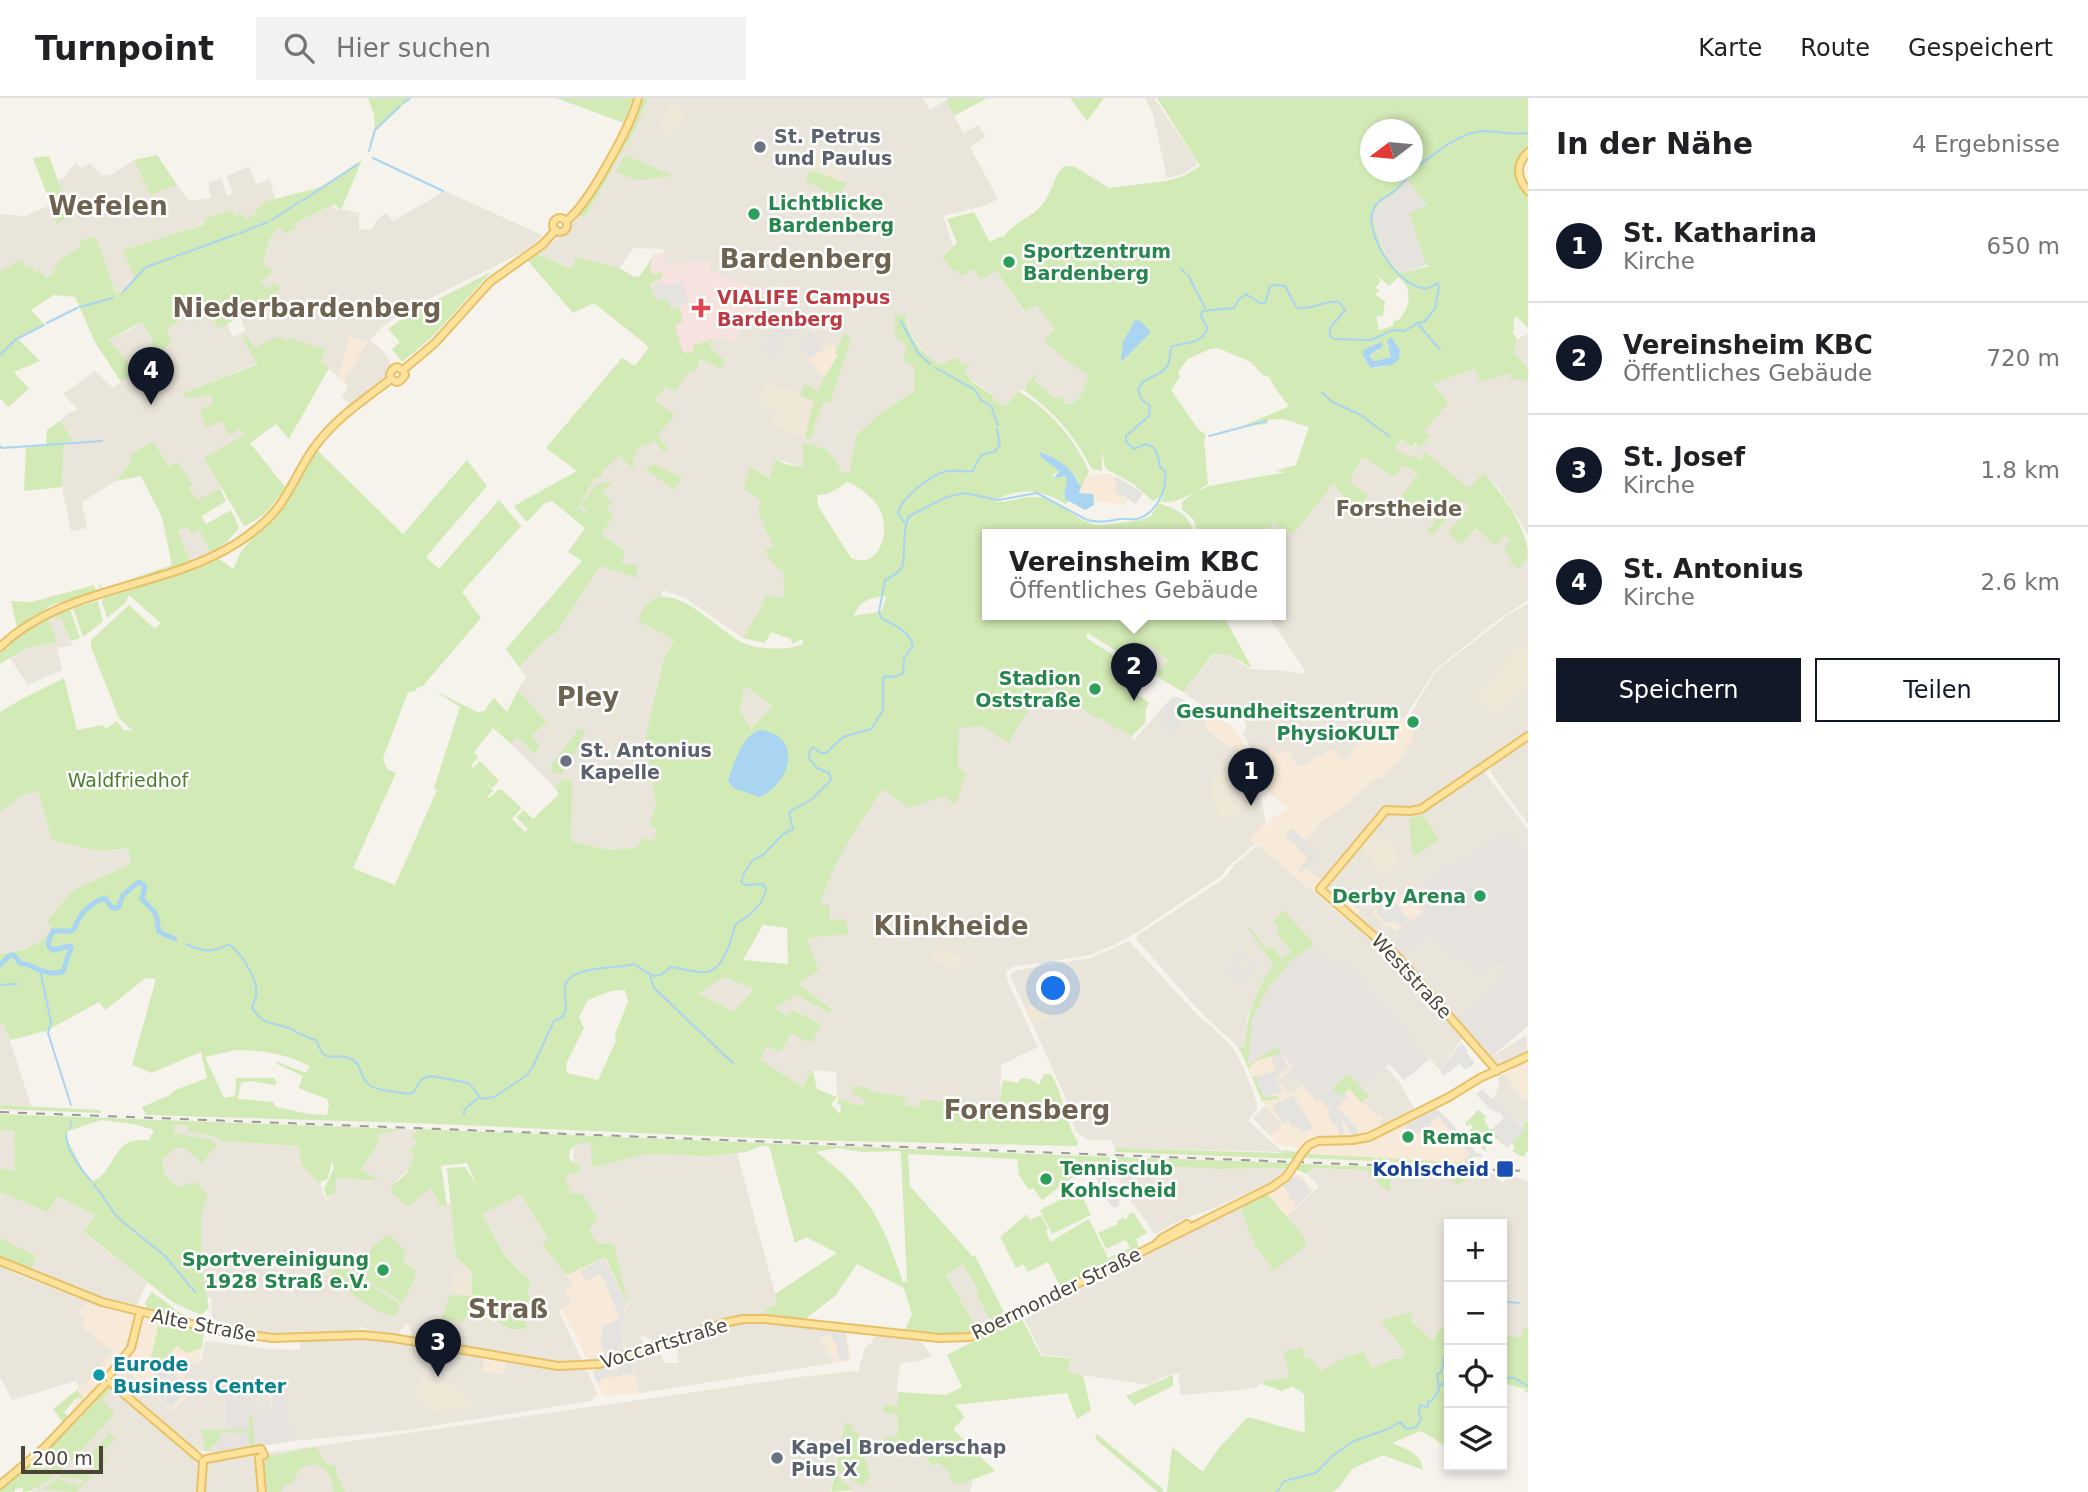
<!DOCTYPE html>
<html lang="de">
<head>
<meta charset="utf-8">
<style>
  body { margin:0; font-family:"DejaVu Sans",sans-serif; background:#f2f2f2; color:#202124 }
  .controls { position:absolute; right:21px; bottom:21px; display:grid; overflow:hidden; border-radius:0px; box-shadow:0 4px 10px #0003 }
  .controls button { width:63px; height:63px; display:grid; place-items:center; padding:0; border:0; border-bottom:2px solid #e0e0e0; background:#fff; color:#202124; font:35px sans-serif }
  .compass { position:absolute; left:1360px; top:21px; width:63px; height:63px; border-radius:50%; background:#fff; box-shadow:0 4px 10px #0003; rotate:254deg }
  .scale { position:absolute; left:21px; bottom:18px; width:82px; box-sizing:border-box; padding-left:7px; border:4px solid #4b4439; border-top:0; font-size:19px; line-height:24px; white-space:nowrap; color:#4b4439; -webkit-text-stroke:5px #fff; paint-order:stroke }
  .you { position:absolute; left:1054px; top:891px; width:24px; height:24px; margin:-18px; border:5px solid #fff; border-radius:50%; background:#1a73e8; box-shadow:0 0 0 10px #1a73e833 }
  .badge { display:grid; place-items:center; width:46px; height:46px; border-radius:50%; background:#111827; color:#fff; font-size:23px; font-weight:700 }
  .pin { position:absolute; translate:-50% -58px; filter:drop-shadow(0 2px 4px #0008) }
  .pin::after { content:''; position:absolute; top:37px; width:24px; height:21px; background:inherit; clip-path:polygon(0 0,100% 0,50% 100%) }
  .popup { position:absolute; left:982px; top:431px; width:304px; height:91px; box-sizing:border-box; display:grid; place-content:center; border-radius:0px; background:#fff; filter:drop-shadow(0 2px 5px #0005); font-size:23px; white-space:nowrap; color:#757577 }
  .popup b { font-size:26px; color:#202124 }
  .popup::after { content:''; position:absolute; left:50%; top:100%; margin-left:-14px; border:14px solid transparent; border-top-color:#fff }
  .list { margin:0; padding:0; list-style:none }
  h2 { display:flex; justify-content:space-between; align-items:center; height:91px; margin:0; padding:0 28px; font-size:30px }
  h2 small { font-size:23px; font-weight:400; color:#757577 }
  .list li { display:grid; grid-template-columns:46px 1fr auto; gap:21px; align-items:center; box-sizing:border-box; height:112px; padding:0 28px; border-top:2px solid #e0e0e0 }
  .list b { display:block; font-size:26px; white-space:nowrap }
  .list p { margin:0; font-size:23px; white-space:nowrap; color:#757577 }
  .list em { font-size:23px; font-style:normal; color:#757577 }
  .actions { display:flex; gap:14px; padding:21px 28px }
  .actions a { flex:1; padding:16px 0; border:2px solid #111827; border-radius:0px; text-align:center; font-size:24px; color:#111827 }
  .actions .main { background:#111827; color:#fff }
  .icon { flex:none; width:38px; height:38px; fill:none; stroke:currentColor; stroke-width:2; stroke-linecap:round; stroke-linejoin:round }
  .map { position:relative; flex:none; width:1528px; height:1394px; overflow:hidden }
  header { display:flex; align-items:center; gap:42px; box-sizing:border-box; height:98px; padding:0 35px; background:#fff; border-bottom:2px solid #e0e0e0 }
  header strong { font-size:33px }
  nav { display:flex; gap:38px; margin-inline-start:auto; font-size:24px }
  .search { width:490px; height:63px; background:#f2f2f2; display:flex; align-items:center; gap:18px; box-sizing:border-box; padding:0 24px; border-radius:0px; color:#757577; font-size:26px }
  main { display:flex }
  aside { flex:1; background:#fff }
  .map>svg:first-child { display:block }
  .residential { fill:#eae5da }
  .commercial { fill:#f7ead8 }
  .industrial { fill:#e6e2dd }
  .education { fill:#efe8d6 }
  .medical { fill:#f6e3e0 }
  .green { fill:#d2eab5; fill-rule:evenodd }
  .parking { fill:#e5e3e0 }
  .water { fill:#a9d4f2 }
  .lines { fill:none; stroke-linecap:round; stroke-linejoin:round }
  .stream { stroke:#a9d4f2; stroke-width:2 }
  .river { stroke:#a9d4f2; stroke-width:5 }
  .major-casing { stroke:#e6c16a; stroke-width:10 }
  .major { stroke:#ffe39c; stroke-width:6 }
  .rail { stroke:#9a9a9a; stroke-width:2; stroke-dasharray:9 9; stroke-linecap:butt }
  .major-bridge-casing { stroke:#e6c16a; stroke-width:10; stroke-linecap:butt }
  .major-bridge { stroke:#ffe39c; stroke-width:6 }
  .worship-dot { fill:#6b7280; stroke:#fff; stroke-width:2.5 }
  .leisure-dot { fill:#2e9e5b; stroke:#fff; stroke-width:2.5 }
  .health-dot { fill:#e0444e; stroke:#fff; stroke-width:2.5 }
  .transit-dot { fill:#1a4fb4; stroke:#fff; stroke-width:2.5 }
  .culture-dot { fill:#0f9aa8; stroke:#fff; stroke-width:2.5 }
  .labels { text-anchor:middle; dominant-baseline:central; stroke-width:5; stroke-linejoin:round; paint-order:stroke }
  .worship-label { font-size:19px; font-weight:bold; fill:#5b616d; stroke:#fff; text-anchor:start }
  .leisure-label { font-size:19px; font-weight:bold; fill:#27864d; stroke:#fff; text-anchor:start }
  .health-label { font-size:19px; font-weight:bold; fill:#be3a42; stroke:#fff; text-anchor:start }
  .park-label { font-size:19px; fill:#4a7f2a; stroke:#fff }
  .street-label { font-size:19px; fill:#4b4439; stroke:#fff }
  .transit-label { font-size:19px; font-weight:bold; fill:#164399; stroke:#fff; text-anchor:end }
  .culture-label { font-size:19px; font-weight:bold; fill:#0d838f; stroke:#fff; text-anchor:start }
  .neighbourhood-label { font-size:21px; font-weight:bold; fill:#6e6250; stroke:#fff }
  .district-label { font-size:26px; font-weight:bold; fill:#6e6250; stroke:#fff }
</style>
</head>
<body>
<header>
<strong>Turnpoint</strong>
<div class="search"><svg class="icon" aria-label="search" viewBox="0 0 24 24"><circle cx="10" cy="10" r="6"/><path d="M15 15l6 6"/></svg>Hier suchen</div>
<nav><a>Karte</a><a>Route</a><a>Gespeichert</a></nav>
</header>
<main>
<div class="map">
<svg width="1528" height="1394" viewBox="0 0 1528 1394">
  <rect width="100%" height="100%" fill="#f6f3ec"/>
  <g class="residential">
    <polygon points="648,0 923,0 930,12 946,2 963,35 979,27 986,39 970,49 998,101 984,108 943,118 953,148 942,157 961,178 974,171 996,172 1024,214 1037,205 1056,232 1044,241 1047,245 1075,269 1078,269 1089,277 1081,297 1072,306 1054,300 1034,282 1035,276 1024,292 1018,293 1006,310 993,300 994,297 973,283 971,284 964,272 970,269 941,267 929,260 912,238 906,218 895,216 914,269 914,293 879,316 849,376 839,373 826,351 803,345 803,369 775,361 771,380 751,368 773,448 766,452 772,465 783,474 784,501 765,497 763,506 743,540 684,499 663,492 661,499 649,503 639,524 674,541 664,560 656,706 649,726 658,732 652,744 636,750 609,752 571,743 563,681 554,689 511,646 517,639 532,655 532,639 547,624 518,592 526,579 519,569 545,542 557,534 600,468 637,480 622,466 625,453 601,436 614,418 606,411 612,404 585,415 577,410 594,381 619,358 632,370 633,355 646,346 654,342 668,351 658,337 655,302 666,288 675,293 690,272 701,266 702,261 721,270 709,249 712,241 722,238 733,244 741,229 747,232 760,201 748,187 708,172 709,166 696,164 666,169 663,151 634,150 619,170 577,159 573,171 537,156 561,138 579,118 585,119 637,28"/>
    <polygon points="1145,0 1154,0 1196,62 1197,67 1184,76 1167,80 1153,17"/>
    <polygon points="134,62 150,97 177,87 189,103 211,100 208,85 221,80 227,98 233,96 227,78 249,68 256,86 270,81 275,101 260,107 256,111 257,113 246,122 235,119 232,112 205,121 206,125 123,152 134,180 129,190 115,196 96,139 59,162 52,176 44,180 27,170 0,174 0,116 25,118 48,108 57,125 70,116 56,83 64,80 75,65 82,70 90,65 101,77 110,77"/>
    <polygon points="445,93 542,137 537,144 521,155 405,213 384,227 370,242 384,254 390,264 387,278 351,307 342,299 348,288 321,263 324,252 286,243 254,251 243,241 257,265 183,295 187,301 211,297 222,323 240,331 244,338 204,360 222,390 197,403 178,365 169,369 153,343 130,357 132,362 116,383 82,404 87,430 71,433 62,389 65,333 60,323 68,315 78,312 63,296 95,273 113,290 142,269 129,265 107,242 132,231 141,224 154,242 174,225 193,213 211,217 218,231 227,225 233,239 246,233 240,219 272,199 259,182 270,140 279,129 296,131 294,126 333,107 336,112 344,111 359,115 359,131 371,132 378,121 386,115 393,123"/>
    <polygon points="1528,236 1528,437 1498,389 1483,376 1469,391 1425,355 1420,362 1411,357 1410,360 1408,359 1395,351 1400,341 1412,349 1429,337 1424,333 1432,286 1513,259 1517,241"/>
    <polygon points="1362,359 1394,379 1402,366 1418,377 1419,401 1441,406 1446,409 1427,432 1433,437 1462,403 1471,409 1461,446 1477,430 1489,441 1503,438 1510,441 1511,458 1519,471 1528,456 1528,502 1498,522 1435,572 1404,621 1382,610 1346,663 1332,652 1297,670 1290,652 1276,656 1262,654 1260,651 1252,654 1243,635 1247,630 1244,622 1239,618 1229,622 1204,609 1183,594 1215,555 1227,556 1250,571 1289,573 1304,576 1306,574 1268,517 1281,517 1281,437 1262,437 1273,426 1294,436 1333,386 1352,409 1361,418 1367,407 1348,383"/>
    <polygon points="188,427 199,430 211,455 191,465 178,432"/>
    <polygon points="1528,506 1528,635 1420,709 1399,710 1388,708 1323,784 1305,770 1301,775 1297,771 1285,737 1291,730 1305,742 1324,721 1344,709 1370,684 1384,678 1412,641 1407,622 1436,573 1509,516"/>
    <polygon points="60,520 72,547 57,550 62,572 28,587 9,559 26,550 57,544 47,521"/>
    <polygon points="1149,546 1168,564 1154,577 1131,562"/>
    <polygon points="744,586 772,608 751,631 740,613"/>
    <polygon points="1055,589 1096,620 1097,619 1107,623 1122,634 1126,634 1134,642 1172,599 1179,599 1210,617 1204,629 1230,650 1236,646 1250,681 1262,679 1263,682 1257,685 1266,725 1251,741 1256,745 1227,770 1223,777 1136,835 1112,848 1090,857 1013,869 1006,873 1007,882 1038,949 1001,967 1000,1007 920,1003 918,1010 903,1006 906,999 868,993 869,990 866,1001 860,1008 837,999 836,974 811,972 803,989 759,962 767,948 780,954 791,936 821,926 795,912 787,918 774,910 797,897 830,916 832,910 797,885 809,847 807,840 830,822 820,807 827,782 840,756 883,691 945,698 956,708 958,630 981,628 1009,644 1017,628 1036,604"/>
    <polygon points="1528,642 1528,726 1491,675 1491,670"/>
    <polygon points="1481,673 1484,673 1528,732 1528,753 1523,745 1520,747 1511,733 1423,782 1433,793 1417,807 1405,795 1374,815 1386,829 1390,826 1396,833 1399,840 1390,848 1355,818 1360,815 1326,786 1387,714 1407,717 1417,715"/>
    <polygon points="39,691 52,742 99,753 128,750 131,767 73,792 47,823 52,829 49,839 35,847 0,856 0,710 2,713 21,698"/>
    <polygon points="1258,747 1344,820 1347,817 1387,851 1464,938 1440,972 1346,863 1335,872 1313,848 1311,842 1279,830 1276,834 1291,853 1273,869 1257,894 1247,920 1245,949 1239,951 1230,941 1204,918 1136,841 1138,837 1225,780 1234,767"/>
    <polygon points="1430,836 1456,860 1460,857 1499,864 1505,873 1456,921 1403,862"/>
    <polygon points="1129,843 1201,921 1210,927 1233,950 1244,970 1257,1005 1257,1011 1248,1023 1283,1054 1116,1050 1111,1042 1088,1042 1075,1032 1064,996 1010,877 1017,872 1090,860"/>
    <polygon points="725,879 754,890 734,915 697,894"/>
    <polygon points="4,924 31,1008 0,1007 0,925"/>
    <polygon points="1526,937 1528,954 1500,969 1497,968 1490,960"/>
    <polygon points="1386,969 1400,985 1413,1009 1413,1012 1381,1028 1379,1024 1380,1016 1377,1018 1362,1005 1369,999 1363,992"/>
    <polygon points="1289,972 1303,987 1290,997 1277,982"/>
    <polygon points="1504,976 1524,1001 1528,999 1528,1023 1522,1027 1492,1001 1497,996 1496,994 1500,988 1498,980"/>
    <polygon points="1265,1008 1283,1027 1270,1038 1253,1020"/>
    <polygon points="175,1026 188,1028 188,1033 212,1038 222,1043 299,1048 301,1066 320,1086 326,1102 328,1102 336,1080 377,1083 361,1072 375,1046 377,1036 403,1031 419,1031 413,1038 417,1042 410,1054 416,1056 411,1069 395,1084 431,1090 440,1108 451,1106 456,1159 472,1174 472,1199 447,1223 461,1224 474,1211 499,1226 514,1219 509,1217 506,1209 523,1175 504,1157 482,1116 521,1095 548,1142 542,1146 573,1186 572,1204 559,1213 583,1265 552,1266 413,1242 409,1227 406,1226 396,1238 383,1237 359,1228 359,1235 273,1238 258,1236 212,1221 211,1199 207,1200 202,1169 201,1117 208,1097 177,1089 165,1077 162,1062 175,1050 185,1050 209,1041 173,1035"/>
    <polygon points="0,1032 14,1033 15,1074 0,1070"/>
    <polygon points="579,1045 592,1045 592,1067 596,1069 646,1056 709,1058 737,1055 778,1206 765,1211 766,1217 723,1221 657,1244 640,1237 644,1249 627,1254 619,1230 625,1225 625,1212 628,1207 614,1147 597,1146 589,1132 598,1121 591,1111 571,1096 565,1078 579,1074 573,1065 574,1049"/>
    <polygon points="1115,1066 1219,1071 1289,1070 1269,1085 1210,1112 1176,1124 1158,1135 1154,1135 1128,1099 1117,1077"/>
    <polygon points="1314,1070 1366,1072 1391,1092 1390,1073 1449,1078 1465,1082 1457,1072 1486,1074 1486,1076 1493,1076 1502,1085 1509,1077 1528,1084 1528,1229 1522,1232 1523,1239 1510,1238 1502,1233 1502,1126 1449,1126 1449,1223 1437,1235 1433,1245 1412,1222 1395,1220 1382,1223 1405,1254 1401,1261 1393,1261 1371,1270 1350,1256 1321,1273 1310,1259 1304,1260 1302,1250 1290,1279 1264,1283 1256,1289 1240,1292 1180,1297 1179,1275 1167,1278 1148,1287 1076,1276 1068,1274 1070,1259 1042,1257 1023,1218 1240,1109 1255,1148 1274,1173 1301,1135 1286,1119 1319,1089 1307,1076"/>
    <polygon points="0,1094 48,1114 56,1097 96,1117 84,1135 147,1184 137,1207 133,1208 91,1197 31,1171 35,1158 0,1140"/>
    <polygon points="0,1166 12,1171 11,1174 88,1204 78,1214 113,1254 90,1282 77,1292 79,1288 76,1283 12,1302 0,1279"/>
    <polygon points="963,1166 979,1194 976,1196 992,1225 978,1232 946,1176"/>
    <polygon points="743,1225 813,1229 834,1265 640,1295 630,1261 660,1250 664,1265 679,1265 676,1245"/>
    <polygon points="874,1237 919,1241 932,1258 919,1263 901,1265 897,1286 898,1308 883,1315 897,1316 898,1337 906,1345 919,1350 932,1368 939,1365 968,1383 973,1381 970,1394 852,1394 853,1392 837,1377 852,1334 853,1328 845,1324 830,1394 31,1394 68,1365 115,1315 101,1303 111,1291 199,1365 799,1279 855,1273 858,1275 865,1249 872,1244"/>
    <polygon points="362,1240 399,1243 416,1251 430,1262 432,1250 484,1259 483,1273 504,1277 506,1263 564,1272 584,1272 588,1274 597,1295 591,1303 407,1332 293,1343 284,1286 269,1296 272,1311 250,1315 224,1287 225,1330 210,1331 215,1355 196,1351 108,1283 121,1268 173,1313 183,1301 178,1271 202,1262 204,1245 207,1243 269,1251 300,1252 301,1242"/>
  </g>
  <g class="commercial">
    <polygon points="812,230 824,249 832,245 837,251 836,255 838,258 824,279 801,253 803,251 797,245"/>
    <polygon points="350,239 368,243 344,285 338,279"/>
    <polygon points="1109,376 1143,395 1136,406 1128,401 1125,407 1076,401 1087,377"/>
    <polygon points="1382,610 1418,629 1413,632 1412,641 1403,658 1384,678 1370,684 1344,709 1324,721 1305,742 1291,730 1285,737 1307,760 1297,772 1301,775 1305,770 1361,814 1351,821 1348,818 1345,821 1251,741 1262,726 1266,725 1268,727 1272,721 1288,710 1272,698 1262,679 1250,682 1236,647 1231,650 1204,629 1210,617 1229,626 1242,642 1249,656 1260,651 1262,654 1274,650 1276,656 1290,652 1297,670 1333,652 1347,662"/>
    <polygon points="1406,794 1423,814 1396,833 1391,826 1386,829 1373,816 1373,813"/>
    <polygon points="1277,949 1293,969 1277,982 1290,997 1303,987 1317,1003 1332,990 1340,998 1349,991 1376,1017 1380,1016 1383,1021 1379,1024 1381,1028 1362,1038 1315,1038 1300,1050 1278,1047 1270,1038 1282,1027 1265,1008 1248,968"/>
    <polygon points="1528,962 1528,999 1524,1002 1504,976"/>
    <polygon points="1436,1011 1446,1019 1476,1055 1481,1056 1482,1059 1472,1059 1467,1066 1464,1066 1311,1056 1309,1054 1316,1048 1327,1045 1363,1045"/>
    <polygon points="1295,1075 1302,1077 1314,1092 1286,1119 1266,1095 1282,1087"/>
    <polygon points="605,1158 628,1207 625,1212 628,1220 619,1230 627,1254 590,1263 587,1261 561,1211 571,1204 564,1193 573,1186 566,1177"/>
    <polygon points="88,1204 159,1224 151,1259 164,1263 177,1248 186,1255 202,1250 200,1263 178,1271 195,1292 173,1313 121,1268 70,1321 69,1318 78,1299 85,1301 77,1292 90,1282 113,1254 83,1230 84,1220 78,1214"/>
    <polygon points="813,1229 846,1234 851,1258 848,1263 834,1265"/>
    <polygon points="484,1259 506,1263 504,1277 482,1273"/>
    <polygon points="630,1261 640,1295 603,1298 592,1272"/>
  </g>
  <g class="industrial">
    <polygon points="1408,81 1427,109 1409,115 1426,167 1402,175 1389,163 1376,135 1372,118 1380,104 1393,97"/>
    <polygon points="1511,733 1520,746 1522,745 1528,753 1528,928 1490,960 1456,921 1505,873 1502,867 1498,864 1482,879 1461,857 1456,861 1430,836 1403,862 1390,848 1399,840 1396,833 1423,814 1417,807 1433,793 1422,783"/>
    <polygon points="1313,848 1335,872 1346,863 1430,961 1404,982 1389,966 1363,992 1348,975 1317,1003 1289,972 1293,969 1277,950 1248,968 1250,927 1258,906 1272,883 1274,884 1291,863"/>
    <polygon points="250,1285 250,1314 272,1311 270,1286 284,1286 293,1343 215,1355 210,1331 225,1330 224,1286"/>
  </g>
  <g class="education">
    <polygon points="670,6 686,12 681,24 675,29 671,37 660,33"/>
    <polygon points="817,52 840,57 847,63 840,72 844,74 843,84 810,72"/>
    <polygon points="765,284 814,303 805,339 772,327 777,313 759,308"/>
    <polygon points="1520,548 1528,556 1528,583 1496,618 1474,598"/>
    <polygon points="1225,675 1232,704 1238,708 1239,715 1225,719 1217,718 1216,707 1211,707 1213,679"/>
    <polygon points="1373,733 1385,744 1387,742 1402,762 1382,776 1372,761 1360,748"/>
    <polygon points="936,850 965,860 955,872 944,864 933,862 934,852"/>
    <polygon points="1040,893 1046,905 1052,903 1057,916 1034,927 1025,911 1040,904 1036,894"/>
    <polygon points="466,1169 472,1174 472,1198 454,1196 452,1193 456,1173 466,1175"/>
    <polygon points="425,1276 441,1289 449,1282 473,1308 461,1312 460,1309 450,1310 447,1308 434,1316 432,1310 411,1297"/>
  </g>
  <polygon class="medical" points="664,155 666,169 696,164 709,166 709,172 748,187 760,201 748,232 740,229 733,245 722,238 708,243 702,262 661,250 618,178 622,171 640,182 654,162 654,156"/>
  <g class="green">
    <polygon points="368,0 410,0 375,33 374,17"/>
    <polygon points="556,0 633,0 624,25"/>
    <polygon points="643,0 648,0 637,28 585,119 579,118 604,77"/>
    <polygon points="949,0 987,0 954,18 946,2"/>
    <polygon points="1070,0 1104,0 1087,23"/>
    <path d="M1157,0H1528V51C1510,64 1516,82 1528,96V230L1516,218L1513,225L1515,230L1512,234L1517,241L1514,255L1528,271V283L1510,281V275L1480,284L1475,271L1433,286L1448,305L1424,333L1430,338L1421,350L1415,345L1412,349L1401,341L1395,351L1410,359L1412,357L1420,362L1425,354L1469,390L1483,375C1500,391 1528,432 1528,456C1526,461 1522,467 1519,471L1510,465L1511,458L1504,453L1510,441L1503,438L1499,445L1493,446L1476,430L1461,447L1448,435L1470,409L1462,403L1433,437L1427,433L1445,409L1441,406L1435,413L1419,402L1410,413L1397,404L1418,376L1403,367L1394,379L1362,359L1349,383L1368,398L1364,404L1367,407L1361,418L1333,386L1294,436L1273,426L1262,437H1198L1194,422L1182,411V404L1195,394L1209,388L1286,374L1275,373L1296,367L1309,329L1283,321L1268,322L1267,326L1243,328L1289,308L1277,293L1269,279L1263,277L1251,264L1218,250L1210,251L1188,261L1178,274L1180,279L1171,292L1198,331L1206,337L1204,342L1208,386C1195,394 1175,408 1160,403L1165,395L1153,403L1132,385L1108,372L1105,369L1102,353V373L1092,371C1075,338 1054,314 1024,292L1035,276L1037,277L1034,282L1054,300L1060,298L1066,305L1072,306L1081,297L1089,277L1080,273L1078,269H1075L1047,246L1044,241L1055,232L1037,206L1025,214L996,172L981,182L974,171L961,178L956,172L953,173L942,158L957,145L947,121L974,114L990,144L999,139H1004C1013,124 1031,120 1042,107C1052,96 1053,78 1064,68L1075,69L1109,90L1166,83L1184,78L1200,68ZM1370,32H1412V74H1370ZM1408,82L1427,108L1409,115L1426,167L1429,168L1402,175C1384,164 1377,137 1372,118L1380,104L1393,97ZM1374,175L1389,188L1398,179C1414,190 1410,209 1399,222L1393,223V228L1379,232L1376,219L1383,218L1385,203L1375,197L1379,192L1375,190L1381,183ZM1392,241L1400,252L1384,269L1370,270L1364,261L1363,252L1378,246L1379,252L1369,258L1374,263L1391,259L1392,255L1387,247Z"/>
    <polygon points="157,57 177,87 150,97 134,62"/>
    <polygon points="625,57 674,78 636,82 616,74"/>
    <polygon points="49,58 70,117 57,126 48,108 51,107 33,60"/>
    <polygon points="362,62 341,112 334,106 294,126 296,131 285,135 279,129 270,140 263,165 272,172 268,179 260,182 266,191 275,185 281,191 251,213 218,231 211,217 198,224 193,213 166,232 172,243 157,258 151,245 154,242 141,224 108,242 129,265 139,260 143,269 121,284 95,244 75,199 54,197 31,212 44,226 17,240 40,263 14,274 29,291 8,309 0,300 0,174 22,161 27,170 31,168 35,174 40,172 45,180 52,176 59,162 80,149 80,142 96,139 116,196 129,190 134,180 123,152 205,126 204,121 232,112 235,118 242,116 246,121 257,114 255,112 264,104 321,89"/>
    <polygon points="810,72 846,85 838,100 806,83"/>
    <path d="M537,156L572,171L576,159L619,170L635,180L636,178L639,179L655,156L650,168L652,176L663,174L662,180L650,186L657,203L667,200L671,212L679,209L683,223L675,227L682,252L687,256L693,254V248L712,241L709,249L725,263L721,271L702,261L695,274L690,272L675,294L666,288L655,302L675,317L658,337L668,351L664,354L654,342L647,347L645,346L634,355L637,358L633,361L634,370H632L619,358L602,374V378L594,381L578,410L586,415L587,412L580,408C591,397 593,381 612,384L589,409L603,395L612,404L606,411L614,418L601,436L625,453L622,465L637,467V480L600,468L557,534L545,542L519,569L506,551L582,463L568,454L585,430L552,403L545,405L527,424L514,408L577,373L546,350L622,260L635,268L649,249L594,205L573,215L527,162Z"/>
    <polygon points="491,174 432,239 402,264 392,251 400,244 388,231 407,217"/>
    <path d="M895,216L906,218C908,241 923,256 941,267L957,259L961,266L971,268L964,272L971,283L994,298L993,301L1006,309L1018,293C1051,313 1073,339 1089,373L1079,394C1082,373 1058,365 1043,354L1041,359L1059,373L1053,377L1054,380L1066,378L1068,384L1063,398L1069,404L1065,406C1043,391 1017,389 994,403C1009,406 1023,397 1038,399C1058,401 1074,421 1092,426C1100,429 1137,423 1147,420L1151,418L1159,405C1179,413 1189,416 1195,437H987V517H1223L1252,570L1227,556H1213L1183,594L1154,577L1168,563L1149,546L1131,562L1088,535L1086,540L1137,572L1127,588L1149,605L1146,610L1145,625L1131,639L1126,634H1123L1098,619L1096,621L1055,589C1034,605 1020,621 1009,645L981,628L959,630L958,670L966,675L955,708L945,698L909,710L883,691C858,729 832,763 820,807H830V822L846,821L848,836L807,840L819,873L797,885L832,911L830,916L797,897L775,910L787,918L794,912L821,926L812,945L791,936L780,954L767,948L760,962L803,989L811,972L813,973L817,991L837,999L831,1007L840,1016L841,1007L837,1005L839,1000L860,1008L866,1002L852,995L854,988L869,990V993L907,999L903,1006L918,1010L920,1002L999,1007L1003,982L1018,985L1021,980L1030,981L1039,987L1044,976H1051C1064,997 1064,1023 1078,1044L1077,1048L801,1042L413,1025L146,1017L142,1009L170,997L175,992L207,980L201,954L151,975L132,967L156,881L146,880L105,912L99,904L46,933L10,942L4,925H0V856C19,852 44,849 52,829L47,823L73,792L131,766L128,750L99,753L52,742L38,692L21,698L1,714L0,710V614L20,602L64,580L77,632L103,627L106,631L117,623L123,632L133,633L119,620L91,549V542L129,507L155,531L161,525L129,497L125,505L107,520L102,504L103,500L158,483L217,459L233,471L242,452L283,406L315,350L403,436L467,362L487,388L426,459L439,471L499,402L521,428L462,494L481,520L422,589L419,588L415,593L408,594L383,660L387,671L396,675L353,770L395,787L437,692L434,690L460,609L434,592L477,614L484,613L494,600L507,614L518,592L547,624L532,638L540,648L534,656L517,639L511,646L493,630L474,654L478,659L471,668L473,670L480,663L499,683L492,690L482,680L493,693L487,699L489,700L498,692H502L522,710L509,724L512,721L525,734L528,731L516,719L524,712L533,721L559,696L554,689L563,681L572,683L571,743L609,752L636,750L644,739L652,744L658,732L649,726L656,706L645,642L664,560L674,542L638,523C657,465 712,527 739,543C754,552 787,553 803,546L802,541L793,546L791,541L771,534L765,545L743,540L763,506L765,497L784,500L783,474L772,465L765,452L773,448L758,414L761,402L744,391L750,368L770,380L775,361L785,366L803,369V344L826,351L840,369L839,373L849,376L856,338L879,316L914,293V269L903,262L907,249L895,238ZM848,384C858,388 872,399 878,408C892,429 881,473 851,460L818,408L817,397L828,396ZM886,498L882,513L854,518C859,503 871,499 886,498ZM744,587L772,608L751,631L740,613ZM763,827L787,830L788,866L743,862ZM725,879L754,891L734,914L698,895ZM625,892L628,904L615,936L616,943L598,982L567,975L566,966L584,930L579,919L588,902L611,893ZM236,952C262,952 286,956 310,968L306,975L277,964V966L303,978L298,990L327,1001L329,1006L327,1017L309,1016L276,1009L273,1004L239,1001L238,999L241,985L250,983L274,987L277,986L274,980H236L235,998L224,1000L205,959Z"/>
    <polygon points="845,235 851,242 830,304 823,304 810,341 805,339 814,303 800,298 805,286 818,293 824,279 838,258 835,255"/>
    <path d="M247,238L254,250L278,238L286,243L290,240L325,252L321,263L329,270L289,341L276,326L250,345L285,389C274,406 264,420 244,428L204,360L244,337L240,331L229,337L222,323L206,330L200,312L213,306L211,297L186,301L183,295L257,266L242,240Z"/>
    <polygon points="60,323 72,341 64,346 62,389 24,393 26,349 46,347 47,332"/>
    <polygon points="153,343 169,369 178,364 192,387 189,389 197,402 220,391 226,403 202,418 206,426 231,412 239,430 227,444 211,455 199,431 191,435 188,428 178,433 191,465 101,492 98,484 103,491 172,467 162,419 141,378 116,383 132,362 130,357"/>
    <polygon points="655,366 682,380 674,392 645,371"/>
    <polygon points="94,487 96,493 52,507 17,530 11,503 31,504"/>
    <polygon points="98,503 103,523 83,539 73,510"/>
    <polygon points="68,510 70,511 80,540 71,543 60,520 48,521 57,544 26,550 0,566 0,551 31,527"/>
    <polygon points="579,631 586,631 572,661 561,676 555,676 551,672 552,666"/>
    <polygon points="1423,717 1439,742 1416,757 1412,756 1409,720"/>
    <path d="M1283,812L1311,842L1313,848L1291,863L1273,885L1272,884L1252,921L1248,967L1277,949L1282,955L1258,962L1249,969L1252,979L1257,977L1256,981L1264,999L1278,998L1279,1001L1262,1003C1254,986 1248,967 1239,951L1245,949C1246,917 1255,892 1274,867L1248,831L1249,829L1267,851L1272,849L1282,861L1291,853L1276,835L1279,830L1273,824Z"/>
    <polygon points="1348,975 1369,998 1362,1005 1349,991 1340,999 1332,990"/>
    <polygon points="0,1007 101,1012 101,1015 0,1011"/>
    <polygon points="1478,1012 1486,1018 1484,1021 1489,1031 1492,1031 1502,1041 1504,1047 1495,1039 1491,1042 1481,1043 1482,1047 1485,1048 1486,1054 1468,1034 1473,1029 1470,1026 1466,1028 1465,1026"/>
    <path d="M0,1016L403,1031L378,1036L379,1043L361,1072L379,1083L337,1080L335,1094L329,1097L328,1102L324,1091L334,1070L332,1064L327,1082L322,1083L320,1086L301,1066L299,1048L222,1043L212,1038L188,1033V1028L175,1026L173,1035L209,1041L217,1047L202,1065L184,1050H175L162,1062L165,1077L177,1089L196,1084L208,1097L201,1117L202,1169L209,1210L201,1217L174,1205L84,1134L95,1117L57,1098L48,1114L0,1094V1070L15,1073L14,1033L0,1032ZM101,1022L134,1026L154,1032L149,1042C144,1042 137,1042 132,1043C113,1048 111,1078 92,1083L85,1076L66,1039L68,1033Z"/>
    <polygon points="1528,1023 1528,1052 1524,1058 1520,1058 1512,1053 1515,1049 1511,1044 1525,1031 1522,1027"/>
    <path d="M419,1031L1110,1059V1064H1091V1066L1042,1102L1033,1090L1029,1092L1019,1077L1017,1061L908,1056L910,1088L973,1159L975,1158L1006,1218L992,1225L976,1196L979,1194L963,1166L946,1177L978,1232L955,1237L904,1233L912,1217L904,1190L857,1166L835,1198L805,1221L766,1217L765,1211L777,1206L775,1196L837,1155L806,1139L795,1145L769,1048H761L746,1054L709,1058L646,1056L596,1069L592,1067L591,1045H579L570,1052L569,1059L573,1065L579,1066V1074L565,1078L571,1096L582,1095L598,1121L589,1132L597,1145L614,1146L628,1207L605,1159L566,1177L542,1146L548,1141L521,1096L482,1116L504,1157L531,1184L527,1192L530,1203L506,1209L509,1217L524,1220L527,1228L525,1231H510L474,1211L461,1224L447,1223L442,1232L437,1231L450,1197L472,1198V1174L456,1159L447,1070L465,1069L476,1086L467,1065L441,1068L447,1107L440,1108L431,1090L408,1109L391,1094L392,1088L407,1075L415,1057L410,1054L417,1043L412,1038ZM838,1050L862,1054L900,1053L901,1056L907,1183L903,1184C883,1125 868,1091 816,1054Z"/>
    <polygon points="1116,1050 1281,1055 1285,1052 1299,1055 1295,1061 1115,1054"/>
    <polygon points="1309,1054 1311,1056 1465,1065 1468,1067 1303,1060"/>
    <polygon points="1115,1059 1291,1065 1289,1070 1219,1071 1115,1066"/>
    <polygon points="1300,1066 1457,1072 1466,1082 1457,1087 1449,1078 1390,1073 1391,1093 1387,1093 1365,1072 1314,1070 1307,1076 1297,1072"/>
    <polygon points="1079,1092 1091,1117 1052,1136 1040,1112"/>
    <polygon points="1266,1095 1301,1135 1307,1146 1274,1173 1255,1148 1240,1109"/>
    <polygon points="1133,1114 1147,1135 1136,1141 1139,1149 1061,1190 1048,1164 1028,1174 1023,1166 1016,1170 1000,1139 1027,1116 1030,1122 1041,1117 1048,1131 1046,1133 1050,1144 1089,1121 1108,1160 1130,1150 1126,1142 1106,1151 1098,1135 1118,1126 1117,1123 1124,1119 1125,1121 1121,1124 1128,1120 1126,1118"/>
    <polygon points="389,1136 406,1154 403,1165 416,1173 413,1184 402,1205 351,1170 362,1165 374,1147"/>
    <polygon points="0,1140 36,1158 31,1171 0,1159"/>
    <path d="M339,1164L400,1207L395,1219C368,1212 348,1193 330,1174Z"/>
    <polygon points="152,1194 179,1214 202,1226 147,1212 145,1205"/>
    <path d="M1411,1214L1412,1223L1433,1244L1437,1235L1449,1223V1350L1421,1333L1392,1345C1406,1351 1421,1355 1423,1372L1383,1357L1352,1371L1339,1389L1333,1394H1167L1172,1349L1203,1374L1218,1351L1248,1319L1305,1335L1304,1296L1292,1288L1282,1293L1262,1286L1264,1283L1290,1279L1283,1254L1302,1249L1304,1260L1310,1259L1321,1273L1350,1256L1352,1258L1363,1253L1372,1270L1393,1261H1401L1405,1254L1381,1223Z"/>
    <polygon points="1021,1219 1041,1258 1070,1260 1068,1274 1083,1277 1091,1312 1077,1321 1067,1295 955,1307 965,1319 953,1331 995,1373 961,1386 953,1385 947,1372 939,1365 932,1368 920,1351 910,1359 906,1345 884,1348 883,1340 898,1337 897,1316 883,1315 884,1307 898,1308 898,1294 946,1297 962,1289 947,1257"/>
    <polygon points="159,1224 204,1234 202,1250 186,1255 177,1248 164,1263 151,1259"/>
    <polygon points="1528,1229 1528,1295 1524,1294 1526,1291 1502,1285 1502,1233 1510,1238 1522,1239 1522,1232"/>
    <polygon points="1173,1277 1173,1288 1134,1307 1126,1298"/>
    <path d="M105,1289L111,1291L102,1303L115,1315C98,1334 48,1394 23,1394V1389L15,1391V1394H0V1389L51,1348Z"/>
    <polygon points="77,1292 86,1303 78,1299 64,1314 70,1321 65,1327 53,1311"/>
    <polygon points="249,1317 252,1317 255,1348 250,1349 248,1335 220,1334 219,1344 211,1348 211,1353 205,1353 202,1332 249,1331"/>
    <polygon points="845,1324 853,1328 853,1334 858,1335 870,1378 862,1389 839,1372 837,1377 853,1392 831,1394"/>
    <polygon points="106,1331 119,1345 114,1341 102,1356 108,1361 99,1359 106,1363 94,1377 93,1373 96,1374 96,1370 73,1365 84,1357 85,1353 98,1359 91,1355 109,1337 105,1332"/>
    <polygon points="1097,1336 1163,1391 1163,1394 1158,1394 1100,1345 1095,1340"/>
    <path d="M316,1349L326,1366L336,1368V1375L345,1394H333C334,1378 327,1370 313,1366L300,1370L292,1386L286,1387L280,1394H268L264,1367L268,1359Z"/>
    <polygon points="78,1370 84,1372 83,1375 92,1378 76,1394 41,1391 51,1386 51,1384 55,1384 56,1380 63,1383 63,1386 65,1383 71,1384 67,1386 79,1386 75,1388 79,1389 84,1382 57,1379 68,1372 82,1374 77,1372"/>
  </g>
  <g class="parking">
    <polygon points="662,183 664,188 683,184 689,205 671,211 667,200 657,203 653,186"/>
    <polygon points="780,213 797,230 789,241 772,232"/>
    <polygon points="812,231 824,250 810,262 797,244"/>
    <polygon points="772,233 786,243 774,259 763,253"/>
    <polygon points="1115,378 1143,395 1136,406 1125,398 1117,396"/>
    <polygon points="1173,599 1183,601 1185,607 1180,616 1178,617 1181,619 1175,635 1166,630 1161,618 1166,611 1164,609"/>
    <polygon points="1291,731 1316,755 1316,759 1306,770 1303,768 1309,759 1286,736"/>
    <polygon points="1393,802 1409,822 1402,828 1393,823 1386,826 1376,815 1378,811"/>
    <polygon points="1239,853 1244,855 1236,871 1246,877 1256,858 1258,862 1246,886 1227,875"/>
    <polygon points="1461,945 1468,952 1466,954 1475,966 1465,971 1459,966 1444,978 1440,973"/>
    <polygon points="1282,955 1288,970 1276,979 1282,994 1264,1000 1256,980 1258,978 1276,973 1271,958"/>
    <polygon points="1332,990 1340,998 1345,995 1348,999 1337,1009 1357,1030 1358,1038 1353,1038 1343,1022 1341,1024 1344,1034 1342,1035 1344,1038 1340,1039 1337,1027 1334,1027 1328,1016 1330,1012 1320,1001"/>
    <polygon points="1482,991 1525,1031 1507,1050 1492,1031 1504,1020 1500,1015 1490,1011 1476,996"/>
    <polygon points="1293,997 1313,1030 1303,1035 1299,1028 1293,1030 1289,1023 1283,1026 1272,1008"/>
    <polygon points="1436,1011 1446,1019 1476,1055 1481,1056 1482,1059 1472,1059 1467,1066 1464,1062 1470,1057 1438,1018 1421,1035 1409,1034 1405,1029 1406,1025"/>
    <polygon points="1101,1069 1116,1093 1120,1107 1114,1110 1110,1107 1095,1078 1095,1074"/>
    <polygon points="1292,1078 1300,1079 1312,1094 1296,1109 1294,1106 1296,1103 1288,1099 1290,1096 1282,1088"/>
    <polygon points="604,1160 627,1206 623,1213 628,1220 619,1230 625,1254 621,1256 614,1251 609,1253 607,1258 591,1263 589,1262 605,1255 600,1243 603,1235 602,1229 620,1220 601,1176 585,1183 580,1173"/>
    <polygon points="819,1230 845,1233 849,1260 847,1262 841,1263 836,1251 838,1249 830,1237 827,1236 821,1240 816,1233"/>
    <polygon points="630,1261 634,1275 625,1277 624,1276 616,1280 610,1278 600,1281 601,1283 597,1285 593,1276 597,1271 610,1267 613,1273 617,1272 617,1265"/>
    <polygon points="158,1271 164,1276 167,1273 172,1274 190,1293 183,1300 181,1299 171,1310 156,1297 153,1290 159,1282 154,1276"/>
  </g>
  <g class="water">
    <polygon points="1135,222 1140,223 1151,234 1123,262 1121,261 1123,244"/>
    <polygon points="1391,239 1400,252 1399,261 1392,267 1370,270 1363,258 1363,252 1381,244 1383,248 1369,258 1374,263 1391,259 1387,243"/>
    <path d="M1040,354C1053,358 1075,371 1078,386L1081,387L1079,395L1093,396L1094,407L1085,412L1065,401C1062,394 1069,387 1066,378L1054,380L1059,373L1041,359Z"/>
    <path d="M760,632C803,637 792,684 760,699L733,690L728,682C734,666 742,637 760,632Z"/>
  </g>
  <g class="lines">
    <g class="stream">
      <polyline points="404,5 410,0"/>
      <polyline points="369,53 375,32 400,8"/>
      <polyline points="373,60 443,93"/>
      <path d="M1412,73C1432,58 1458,34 1484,33C1499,33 1513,38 1528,35"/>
      <polyline points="302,103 358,66"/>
      <polyline points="272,122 299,104"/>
      <polyline points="240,135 268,124"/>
      <polyline points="1181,170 1185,175"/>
      <polyline points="1188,177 1205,210"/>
      <polyline points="123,194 146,169 237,136"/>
      <polyline points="79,209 113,200"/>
      <polyline points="901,223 918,255 930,266"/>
      <polyline points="47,225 77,210"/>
      <polyline points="1418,226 1440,252"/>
      <polyline points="0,257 15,242 44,227"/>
      <polyline points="936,270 975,292 981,302 991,308 998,327"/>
      <polyline points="1322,294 1332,304 1359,316 1390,339"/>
      <polyline points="1209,338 1266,323"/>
      <polyline points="0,348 2,350 102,343"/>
      <path d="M905,425L898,416C899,401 934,374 949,373C957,372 965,374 973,373C978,362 980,354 994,354L1000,347L997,331"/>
      <path d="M186,846C202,854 214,855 229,846C241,855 259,882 256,898C255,902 253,906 252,909C263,930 275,923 291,931C299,936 308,939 317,943C325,970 334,952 351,961C362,966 359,976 366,984C373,993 398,994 409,996L414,994C418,986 422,978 432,978L469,985L481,1001L494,999L527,977L532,970L554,923C557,921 561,921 563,918C571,909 559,890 569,881C582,868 617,871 634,866C649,875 654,886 671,869C682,870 695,875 706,874C723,873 732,841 735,827C748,818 764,808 766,790L762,786L745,787L741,784L744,775L753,762L763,757L783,736L793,731L789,714L812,701L831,682L829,675L817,670L809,660L810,652L813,649L821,655H826L843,639L871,631L883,612V581L886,578L895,579L903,575L904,560L913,548C909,532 895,528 881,520L879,514L885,482L896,476L903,468L905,431L909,418L947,399L965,395L998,402L1037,395L1087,422C1099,425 1109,423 1120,421C1126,420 1131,422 1137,421C1156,416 1168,391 1165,373L1160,369C1158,360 1158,348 1146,346L1134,351L1126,344V338L1149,318L1150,308L1142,302L1138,292C1142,278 1161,280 1168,267C1170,262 1170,254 1171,249C1187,242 1196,250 1208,231L1201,218L1202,213L1234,210L1239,201L1246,196L1260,205H1265L1270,189L1273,187L1285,188L1297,210C1312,212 1324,202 1339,204L1345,212L1330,230V238L1334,241L1371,242L1393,232L1405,233L1417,225L1424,224L1435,211L1439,189L1437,185C1434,187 1431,189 1428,190C1400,194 1363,134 1373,112C1377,102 1386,100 1393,94C1401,88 1406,81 1412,74"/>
      <polyline points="40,872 51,924 48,935 71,1007"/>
      <polyline points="650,878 654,890 733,965"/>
      <polyline points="0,887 17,886"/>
      <polyline points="464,1012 479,999"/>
      <polyline points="464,1017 464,1014"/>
      <polyline points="70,1030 71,1024"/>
      <path d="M66,1036C66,1051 81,1072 91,1083"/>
      <polyline points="94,1086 117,1119 165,1158 195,1194"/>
      <polyline points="1502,1203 1504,1204"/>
      <polyline points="1508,1204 1519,1205"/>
      <polyline points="1449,1222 1445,1228 1449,1236"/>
      <polyline points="1502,1280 1514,1280 1528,1288"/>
      <polyline points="1438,1288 1449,1283"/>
      <polyline points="1277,1394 1284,1383 1316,1375 1332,1358 1352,1344 1390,1330 1400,1324 1406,1331 1416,1329 1421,1321 1419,1316 1420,1307 1428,1309 1428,1304 1433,1301 1439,1292 1437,1276 1441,1274 1444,1265 1443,1262 1446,1254 1449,1256"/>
    </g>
    <path class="river" d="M0,867L9,858L14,857L20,865C38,868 42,878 63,874L71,849L70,848L53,852L50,850L48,844L53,833H72C77,828 77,823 81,817C85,811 98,801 105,800L112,810H118L123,797L139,784L145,788L142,801L156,816L159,834L175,841"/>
    <g class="major-casing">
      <g id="major">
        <path d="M1528,54C1515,67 1517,80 1528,93"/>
        <circle cx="560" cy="127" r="7"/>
        <path d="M566,123C587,109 632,26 638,0"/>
        <polyline points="403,272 435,245 490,184 542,147 556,132"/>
        <path d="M0,549C64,487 163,492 237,445C254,434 272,420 283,402C295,384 303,364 316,347C336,320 365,301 391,281L390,276L393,271L397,269L403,272L405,277L401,282L397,284L391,281"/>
        <polyline points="1497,973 1397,858 1320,791 1386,712 1410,713 1421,711 1528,638"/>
        <polyline points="1302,1055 1309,1047 1318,1043 1353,1042 1369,1039 1449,999 1480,980 1528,958"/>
        <polyline points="1157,1145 1162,1140 1187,1126"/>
        <polyline points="0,1163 102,1204 220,1233 273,1240 363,1237 393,1240 558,1268 599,1266 724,1225 743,1221 765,1221 939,1240 970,1239 1272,1089 1286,1079 1293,1069"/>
        <polyline points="108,1279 131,1250 140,1214"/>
        <polyline points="110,1284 198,1359"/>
        <polyline points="259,1360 262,1394"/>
        <polyline points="206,1361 261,1351 264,1357 259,1360"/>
        <polyline points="0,1387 45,1349 105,1286"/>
        <polyline points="201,1394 203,1363"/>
      </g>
    </g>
    <use href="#major" class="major"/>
    <polyline class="rail" points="0,1014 1528,1073"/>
    <g class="major-bridge-casing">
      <polyline id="major-bridge" points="1293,1069 1302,1055"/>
    </g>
    <use href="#major-bridge" class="major-bridge"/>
  </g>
  <g class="worship-dot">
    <circle cx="760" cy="49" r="7"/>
    <circle cx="566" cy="663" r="7"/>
    <circle cx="777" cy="1360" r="7"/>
  </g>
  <g class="leisure-dot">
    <circle cx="754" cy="116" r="7"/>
    <circle cx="1009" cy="164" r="7"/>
    <circle cx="1095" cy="591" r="7"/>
    <circle cx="1413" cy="624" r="7"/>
    <circle cx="1480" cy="798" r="7"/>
    <circle cx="1408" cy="1039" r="7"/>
    <circle cx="1046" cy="1081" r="7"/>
    <circle cx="383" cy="1172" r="7"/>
  </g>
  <path class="health-dot" d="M697.5 199.5h7v7h7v7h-7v7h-7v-7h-7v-7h7z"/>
  <rect class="transit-dot" x="1496" y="1062" width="18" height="18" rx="3.5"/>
  <circle class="culture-dot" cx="99" cy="1277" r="7"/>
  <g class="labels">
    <g class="worship-label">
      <text x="774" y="38">St. Petrus<tspan x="774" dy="22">und Paulus</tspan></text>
      <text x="580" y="652">St. Antonius<tspan x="580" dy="22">Kapelle</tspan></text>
      <text x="791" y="1349">Kapel Broederschap<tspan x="791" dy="22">Pius X</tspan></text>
    </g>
    <g class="leisure-label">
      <text x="768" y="105">Lichtblicke<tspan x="768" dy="22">Bardenberg</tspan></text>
      <text x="1023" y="153">Sportzentrum<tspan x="1023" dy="22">Bardenberg</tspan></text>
      <text x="1081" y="580" text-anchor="end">Stadion<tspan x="1081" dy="22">Oststraße</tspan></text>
      <text x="1399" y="613" text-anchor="end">Gesundheitszentrum<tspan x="1399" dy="22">PhysioKULT</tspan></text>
      <text x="1466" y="798" text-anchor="end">Derby Arena</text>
      <text x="1422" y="1039">Remac</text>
      <text x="1060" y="1070">Tennisclub<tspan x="1060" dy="22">Kohlscheid</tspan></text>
      <text x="369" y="1161" text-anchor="end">Sportvereinigung<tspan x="369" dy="22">1928 Straß e.V.</tspan></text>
    </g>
    <g class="health-label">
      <text x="717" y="199">VIALIFE Campus<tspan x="717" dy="22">Bardenberg</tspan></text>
    </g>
    <g class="park-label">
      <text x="128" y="682">Waldfriedhof</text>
    </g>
    <g class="street-label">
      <text transform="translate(1412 878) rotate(47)">Weststraße</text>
      <text transform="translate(1056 1195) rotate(-26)">Roermonder Straße</text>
      <text transform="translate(204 1227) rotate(11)">Alte Straße</text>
      <text transform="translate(664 1245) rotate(-17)">Voccartstraße</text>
    </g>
    <g class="transit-label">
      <text x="1489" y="1071">Kohlscheid</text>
    </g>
    <g class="culture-label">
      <text x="113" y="1266">Eurode<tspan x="113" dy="22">Business Center</tspan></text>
    </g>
    <g class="neighbourhood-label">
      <text x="1399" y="411">Forstheide</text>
    </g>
    <g class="district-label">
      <text x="108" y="108">Wefelen</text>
      <text x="806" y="161">Bardenberg</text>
      <text x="307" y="210">Niederbardenberg</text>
      <text x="588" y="599">Pley</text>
      <text x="951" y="828">Klinkheide</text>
      <text x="1027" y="1012">Forensberg</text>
      <text x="508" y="1211">Straß</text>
    </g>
  </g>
</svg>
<div class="controls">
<button>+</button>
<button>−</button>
<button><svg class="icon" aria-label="locate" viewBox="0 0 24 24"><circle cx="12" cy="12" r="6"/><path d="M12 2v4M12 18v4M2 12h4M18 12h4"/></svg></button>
<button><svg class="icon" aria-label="layers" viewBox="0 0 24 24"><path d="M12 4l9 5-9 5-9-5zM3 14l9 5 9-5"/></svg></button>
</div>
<svg class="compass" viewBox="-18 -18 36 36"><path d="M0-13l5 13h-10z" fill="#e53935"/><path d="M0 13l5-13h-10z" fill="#757577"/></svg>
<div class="scale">200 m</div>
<div class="you"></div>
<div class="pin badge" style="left:1251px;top:708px">1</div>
<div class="pin badge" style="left:1134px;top:603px">2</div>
<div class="popup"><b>Vereinsheim KBC</b>Öffentliches Gebäude</div>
<div class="pin badge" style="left:438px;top:1279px">3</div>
<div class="pin badge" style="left:151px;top:307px">4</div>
</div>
<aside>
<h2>In der Nähe<small>4 Ergebnisse</small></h2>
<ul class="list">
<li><span class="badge">1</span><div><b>St. Katharina</b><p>Kirche</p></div><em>650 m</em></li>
<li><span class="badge">2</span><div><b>Vereinsheim KBC</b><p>Öffentliches Gebäude</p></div><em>720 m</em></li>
<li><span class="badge">3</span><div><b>St. Josef</b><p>Kirche</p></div><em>1.8 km</em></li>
<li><span class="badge">4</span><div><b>St. Antonius</b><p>Kirche</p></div><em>2.6 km</em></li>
</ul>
<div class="actions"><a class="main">Speichern</a><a>Teilen</a></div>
</aside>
</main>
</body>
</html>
